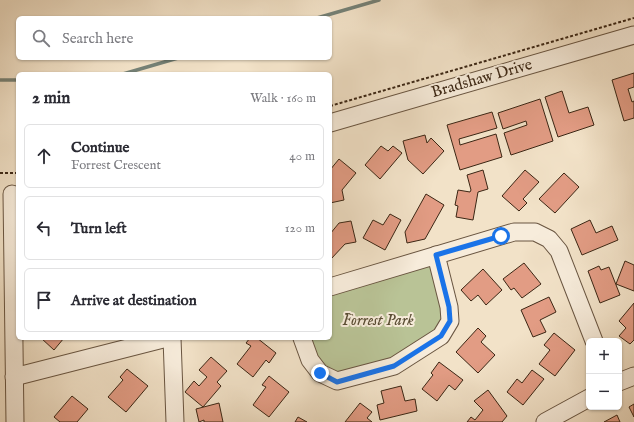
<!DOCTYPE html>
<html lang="en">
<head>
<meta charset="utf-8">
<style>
  body { margin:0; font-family:"IM FELL English",serif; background:#f2f2f3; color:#2b2b33 }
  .controls { position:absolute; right:12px; bottom:12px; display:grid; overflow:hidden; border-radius:6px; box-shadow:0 1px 3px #0004 }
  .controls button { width:36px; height:36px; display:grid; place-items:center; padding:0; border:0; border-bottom:1px solid #e1e1e2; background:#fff; color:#2b2b33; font:20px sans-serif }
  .stop { position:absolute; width:12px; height:12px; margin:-9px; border:3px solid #1a73e8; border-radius:50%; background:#fff }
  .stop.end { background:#1a73e8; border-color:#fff; box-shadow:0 1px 4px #0008 }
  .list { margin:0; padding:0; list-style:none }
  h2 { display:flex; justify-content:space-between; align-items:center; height:52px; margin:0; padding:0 16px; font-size:17px }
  h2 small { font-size:13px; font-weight:400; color:#7c7c81 }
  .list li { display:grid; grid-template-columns:26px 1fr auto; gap:12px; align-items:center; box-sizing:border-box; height:64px; margin:0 8px 8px; padding:0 8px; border:1px solid #e1e1e2; border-radius:6px }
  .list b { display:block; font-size:15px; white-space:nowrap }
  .list p { margin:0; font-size:13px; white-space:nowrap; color:#7c7c81 }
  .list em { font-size:13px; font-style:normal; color:#7c7c81 }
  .icon { flex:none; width:22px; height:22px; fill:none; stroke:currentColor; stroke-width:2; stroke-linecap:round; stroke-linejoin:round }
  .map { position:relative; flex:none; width:634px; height:422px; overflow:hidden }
  .search { position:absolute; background:#fff; box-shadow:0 1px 3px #0004; left:16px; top:16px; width:316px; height:44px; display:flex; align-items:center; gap:10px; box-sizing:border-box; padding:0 14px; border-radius:6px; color:#7c7c81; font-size:15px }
  .panel { position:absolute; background:#fff; box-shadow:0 1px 3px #0004; left:16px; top:72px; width:316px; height:268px; border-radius:6px }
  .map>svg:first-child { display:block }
  .green { fill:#b9c396; stroke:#7a7455 }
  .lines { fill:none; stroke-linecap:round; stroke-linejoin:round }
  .stream { stroke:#758176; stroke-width:3.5 }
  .building { fill:#e29c84; stroke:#3b2614 }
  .minor-casing { stroke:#695541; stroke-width:19 }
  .path { stroke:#3b2614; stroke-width:2; stroke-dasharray:3 2; stroke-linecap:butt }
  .minor { stroke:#f7ecdb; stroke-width:17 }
  .route { stroke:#1a73e8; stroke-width:5 }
  .labels { text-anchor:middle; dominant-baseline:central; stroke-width:4; stroke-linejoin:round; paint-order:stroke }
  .street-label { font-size:16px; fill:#3b2614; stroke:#f7ecdb }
  .park-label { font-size:16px; font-style:italic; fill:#5a4d34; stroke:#f7ecdb }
</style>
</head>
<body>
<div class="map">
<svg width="634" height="422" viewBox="0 0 634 422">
  <rect width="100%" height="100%" fill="#f2e2c8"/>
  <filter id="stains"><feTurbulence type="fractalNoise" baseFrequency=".005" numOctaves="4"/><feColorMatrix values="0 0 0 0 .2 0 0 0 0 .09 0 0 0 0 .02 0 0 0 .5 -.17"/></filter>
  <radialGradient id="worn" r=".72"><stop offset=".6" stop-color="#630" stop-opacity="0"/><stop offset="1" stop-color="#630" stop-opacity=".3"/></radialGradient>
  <polygon class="green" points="436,255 450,321 394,366 337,381 302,338 330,338 330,287"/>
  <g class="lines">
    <g class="stream">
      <polyline points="317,18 379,0"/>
      <polyline points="123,74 178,58"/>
      <polyline points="0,80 18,80"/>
    </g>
  </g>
  <g class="building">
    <polygon points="634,73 634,87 628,89 632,102 634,101 634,118 624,121 612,80"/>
    <polygon points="562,91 569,113 588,107 594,125 558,137 545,97"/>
    <polygon points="540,99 553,141 511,155 504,133 527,125 526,121 503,129 498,113"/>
    <polygon points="492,112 497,128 459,139 460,145 496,134 502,157 460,170 447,125"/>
    <polygon points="425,135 427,143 431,138 444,151 423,174 408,160 403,141"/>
    <polygon points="381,146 388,151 393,146 402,153 380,179 365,165"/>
    <polygon points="339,159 356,173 342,190 344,200 330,203 330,170"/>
    <polygon points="483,170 488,189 478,192 473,220 456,217 458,206 455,205 458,190 470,192 471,190 467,175"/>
    <polygon points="525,170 539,182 523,199 527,203 519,211 502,196"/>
    <polygon points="564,173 579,187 555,213 539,199"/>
    <polygon points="426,194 444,205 425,239 407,243 405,232"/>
    <polygon points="390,214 401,220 385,250 363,238 373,220 383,225"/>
    <polygon points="590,220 596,233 612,226 618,240 582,255 571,229"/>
    <polygon points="351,221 356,242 345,244 331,259 330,258 330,234 339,223"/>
    <polygon points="625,261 634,265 634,291 616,284"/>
    <polygon points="524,263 541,284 522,298 514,288 511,290 503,279"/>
    <polygon points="599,266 601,270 609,267 620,295 600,303 588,271"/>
    <polygon points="483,269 502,290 486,305 478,295 471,301 461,290"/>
    <polygon points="549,297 556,312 540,320 546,332 533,337 521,310"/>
    <polygon points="634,303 634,340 630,344 619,336 626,328 619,321"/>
    <polygon points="478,328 486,336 481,342 495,355 478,373 456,352"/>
    <polygon points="554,333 575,350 555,376 539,364 550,350 544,345"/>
    <polygon points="41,338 64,338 54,350"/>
    <polygon points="250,338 257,338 276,353 269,363 266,360 253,377 237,364 251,346 246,343"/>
    <polygon points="211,357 227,371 217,382 221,386 203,407 185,392 194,381 199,386 207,377 199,370"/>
    <polygon points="439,362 463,380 455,390 449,385 437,401 422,389 433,375 431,373"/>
    <polygon points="127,369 148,386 126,412 108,397 123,380 120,377"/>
    <polygon points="532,370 544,379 523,405 507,392 517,379 522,383"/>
    <polygon points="269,376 289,392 269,417 253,405 266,387 262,385"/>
    <polygon points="401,386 405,401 415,399 417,411 380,420 377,405 384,403 381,391"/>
    <polygon points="488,390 507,416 502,422 467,422 471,417 475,420 483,410 474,401"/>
    <polygon points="72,396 88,409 77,422 60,422 54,417"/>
    <polygon points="219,403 223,422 204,422 204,420 199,422 196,409"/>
    <polygon points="360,403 372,412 367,418 372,422 345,422"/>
    <polygon points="634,404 634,417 629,407"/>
    <polygon points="617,415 620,422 604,422"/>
    <polygon points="298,417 307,422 295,422"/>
  </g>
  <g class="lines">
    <g class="minor-casing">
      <g id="minor">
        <polyline points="330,123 634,35"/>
        <polyline points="12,194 15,422"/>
        <polyline points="330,287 514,232 535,232 549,239 559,251 594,341"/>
        <polyline points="172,338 175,422"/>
        <polyline points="302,338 310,360 320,373 337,381 394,366 441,336 450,321 449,307 436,255"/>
        <polyline points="14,377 167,338"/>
        <polyline points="619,382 634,376"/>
        <polyline points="545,422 589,398"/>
      </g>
    </g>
    <g class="path">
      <polyline points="330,106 634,18"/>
      <polyline points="0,173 18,173"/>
    </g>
    <use href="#minor" class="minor"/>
  </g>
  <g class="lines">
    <polyline class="route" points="320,373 337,382 394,366 441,336 450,321 449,307 436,255 501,236"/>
  </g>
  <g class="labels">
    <g class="street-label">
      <text transform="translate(482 79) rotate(-16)">Bradshaw Drive</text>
    </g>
    <g class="park-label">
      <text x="378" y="321">Forrest Park</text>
    </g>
  </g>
  <rect width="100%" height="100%" filter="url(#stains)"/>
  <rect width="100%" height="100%" fill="url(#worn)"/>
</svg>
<div class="controls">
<button>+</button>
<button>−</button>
</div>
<div class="stop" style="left:501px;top:236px"></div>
<div class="stop end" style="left:320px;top:373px"></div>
<div class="search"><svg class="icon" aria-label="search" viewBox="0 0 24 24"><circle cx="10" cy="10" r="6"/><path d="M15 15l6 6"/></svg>Search here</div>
<section class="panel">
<h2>2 min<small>Walk · 160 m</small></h2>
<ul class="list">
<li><svg class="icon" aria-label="ahead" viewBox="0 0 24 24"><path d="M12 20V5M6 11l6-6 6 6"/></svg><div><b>Continue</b><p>Forrest Crescent</p></div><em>40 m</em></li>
<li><svg class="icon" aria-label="left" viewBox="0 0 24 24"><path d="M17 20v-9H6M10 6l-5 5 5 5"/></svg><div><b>Turn left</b></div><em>120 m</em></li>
<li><svg class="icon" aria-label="arrive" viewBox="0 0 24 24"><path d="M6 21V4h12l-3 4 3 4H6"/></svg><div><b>Arrive at destination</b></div></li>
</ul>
</section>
</div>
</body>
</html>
